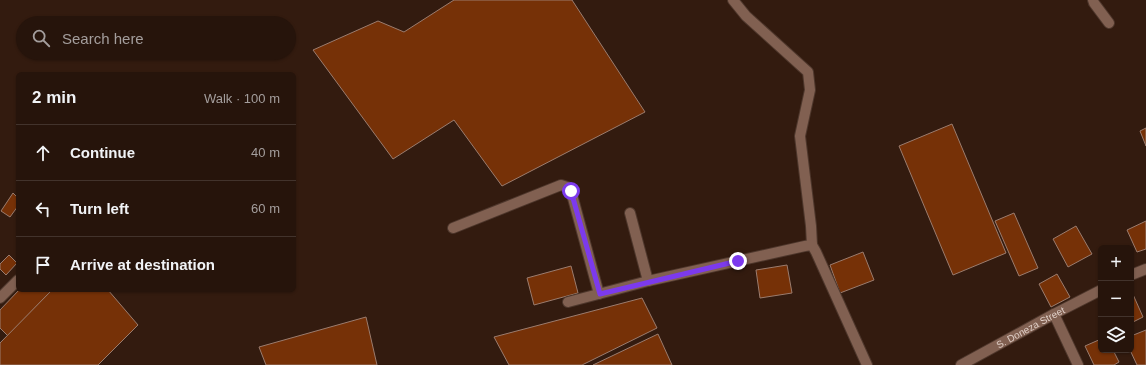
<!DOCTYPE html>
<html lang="en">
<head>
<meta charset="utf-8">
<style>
  body { margin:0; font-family:Arial,sans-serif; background:#2e1d14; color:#f1f3f6 }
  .controls { position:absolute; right:12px; bottom:12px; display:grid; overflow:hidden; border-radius:6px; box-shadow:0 1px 3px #0004 }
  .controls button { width:36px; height:36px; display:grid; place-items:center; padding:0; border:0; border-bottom:1px solid #42332c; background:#26140b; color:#f1f3f6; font:20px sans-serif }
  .stop { position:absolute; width:12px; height:12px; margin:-9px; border:3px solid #7c3aed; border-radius:50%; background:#fff }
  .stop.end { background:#7c3aed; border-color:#fff; box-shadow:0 1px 4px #0008 }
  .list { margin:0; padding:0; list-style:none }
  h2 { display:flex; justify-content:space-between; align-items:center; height:52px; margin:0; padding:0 16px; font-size:17px }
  h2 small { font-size:13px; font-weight:400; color:#a49e9d }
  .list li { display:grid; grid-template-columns:26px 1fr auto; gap:12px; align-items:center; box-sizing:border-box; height:56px; padding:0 16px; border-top:1px solid #42332c }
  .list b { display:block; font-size:15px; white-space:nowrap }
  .list em { font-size:13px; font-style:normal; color:#a49e9d }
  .icon { flex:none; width:22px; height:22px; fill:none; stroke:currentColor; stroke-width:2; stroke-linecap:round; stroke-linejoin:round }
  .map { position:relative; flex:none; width:1146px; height:365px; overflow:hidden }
  .search { position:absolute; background:#26140b; box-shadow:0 1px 3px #0004; left:16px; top:16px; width:280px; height:44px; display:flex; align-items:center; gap:10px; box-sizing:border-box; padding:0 14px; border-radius:22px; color:#a49e9d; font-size:15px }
  .panel { position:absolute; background:#26140b; box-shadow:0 1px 3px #0004; left:16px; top:72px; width:280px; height:220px; border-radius:6px }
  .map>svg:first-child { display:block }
  .building { fill:#763107; stroke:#9b7c6e }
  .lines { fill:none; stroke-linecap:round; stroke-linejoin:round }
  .minor-casing { stroke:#4e372c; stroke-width:12 }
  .minor { stroke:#816051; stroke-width:10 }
  .route { stroke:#7c3aed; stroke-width:5 }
  .labels { text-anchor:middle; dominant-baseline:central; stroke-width:4; stroke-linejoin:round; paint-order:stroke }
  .street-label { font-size:10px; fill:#decdc5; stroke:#331b0f }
</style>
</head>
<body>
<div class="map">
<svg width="1146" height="365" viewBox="0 0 1146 365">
  <rect width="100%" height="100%" fill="#331b0f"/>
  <g class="building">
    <polygon points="454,0 572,0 645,112 502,186 454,120 393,159 313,50 378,21 404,32"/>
    <polygon points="952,124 1006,253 953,275 899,146"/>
    <polygon points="1146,128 1146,146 1140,131"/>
    <polygon points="13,193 18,198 18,206 10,217 1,211"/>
    <polygon points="1014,213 1038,268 1019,276 995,221"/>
    <polygon points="1146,221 1146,249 1137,252 1127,230"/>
    <polygon points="1076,226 1092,254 1068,267 1053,239"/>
    <polygon points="863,252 874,280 840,293 830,265"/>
    <polygon points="9,255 17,263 6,275 0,269 0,264"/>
    <polygon points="787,265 792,293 760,298 756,270"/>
    <polygon points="571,266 578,293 534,305 527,278"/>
    <polygon points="1057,274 1070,297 1051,307 1039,284"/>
    <polygon points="19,290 52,290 8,336 0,328 0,310"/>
    <polygon points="52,290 108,290 138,325 98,365 0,365 0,343"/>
    <polygon points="1131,290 1143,317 1131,323"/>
    <polygon points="642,298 657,328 582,365 509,365 494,337"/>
    <polygon points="366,317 377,365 266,365 259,347"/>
    <polygon points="1146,330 1146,365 1137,365 1130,350 1131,336"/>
    <polygon points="658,334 672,365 593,365"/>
    <polygon points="1101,339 1101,350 1113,350 1119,362 1114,365 1094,365 1085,346"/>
  </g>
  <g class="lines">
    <g class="minor-casing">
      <g id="minor">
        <polyline points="733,0 746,16 808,72 810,90 800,136 811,226 812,245"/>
        <polyline points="1093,0 1094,3 1109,23"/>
        <polyline points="630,213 648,281"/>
        <polyline points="453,228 561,185 567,187 571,191 599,294"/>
        <polyline points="1131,275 1146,269"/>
        <polyline points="0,298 18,280"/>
        <polyline points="568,302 648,281 805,246 812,245 816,252 867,365"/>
        <polyline points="1054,314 1078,365"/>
        <path id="s1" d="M961,365L1054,314L1101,290"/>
      </g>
    </g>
    <use href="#minor" class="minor"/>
  </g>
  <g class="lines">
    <polyline class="route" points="571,191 600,294 738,261"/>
  </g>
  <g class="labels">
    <g class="street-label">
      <text stroke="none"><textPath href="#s1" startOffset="79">S. Doneza Street</textPath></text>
    </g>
  </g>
</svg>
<div class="controls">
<button>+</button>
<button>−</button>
<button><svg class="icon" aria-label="layers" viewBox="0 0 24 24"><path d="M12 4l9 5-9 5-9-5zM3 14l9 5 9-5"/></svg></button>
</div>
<div class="stop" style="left:571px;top:191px"></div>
<div class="stop end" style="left:738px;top:261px"></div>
<div class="search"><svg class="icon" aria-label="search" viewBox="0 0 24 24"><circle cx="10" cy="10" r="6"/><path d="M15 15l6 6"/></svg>Search here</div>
<section class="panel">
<h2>2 min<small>Walk · 100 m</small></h2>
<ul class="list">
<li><svg class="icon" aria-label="ahead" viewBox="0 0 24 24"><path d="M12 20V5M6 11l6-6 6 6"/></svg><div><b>Continue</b></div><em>40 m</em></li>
<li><svg class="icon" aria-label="left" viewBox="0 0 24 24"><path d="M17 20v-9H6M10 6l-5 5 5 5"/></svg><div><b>Turn left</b></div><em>60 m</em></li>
<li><svg class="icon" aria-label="arrive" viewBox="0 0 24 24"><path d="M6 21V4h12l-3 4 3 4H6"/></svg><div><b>Arrive at destination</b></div></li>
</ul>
</section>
</div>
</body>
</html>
